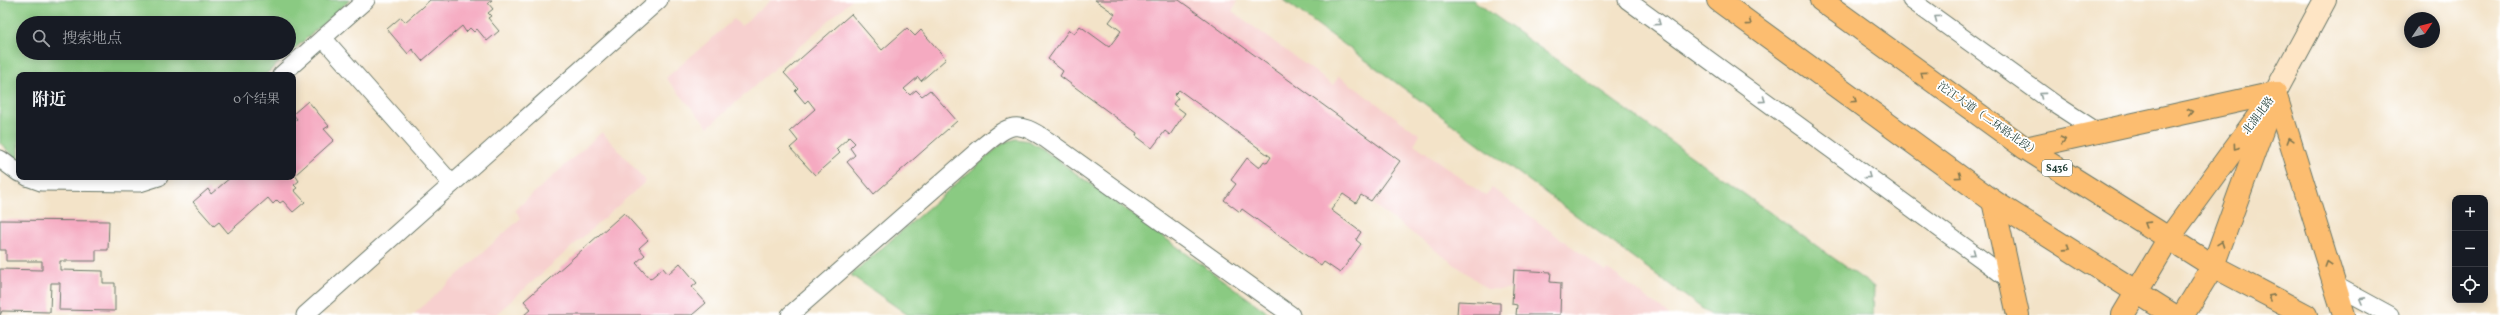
<!DOCTYPE html>
<html lang="zh">
<head>
<meta charset="utf-8">
<style>
  body { margin:0; font-family:Vollkorn,"Noto Serif SC",serif; background:#20242c; color:#f1f3f6 }
  .controls { position:absolute; right:12px; bottom:12px; display:grid; overflow:hidden; border-radius:8px; box-shadow:0 2px 10px #0003 }
  .controls button { width:36px; height:36px; display:grid; place-items:center; padding:0; border:0; border-bottom:1px solid #363941; background:#171b24; color:#f1f3f6; font:20px sans-serif }
  .compass { position:absolute; left:2404px; top:12px; width:36px; height:36px; border-radius:50%; background:#171b24; box-shadow:0 2px 10px #0003; rotate:55deg }
  .list { margin:0; padding:0; list-style:none }
  h2 { display:flex; justify-content:space-between; align-items:center; height:52px; margin:0; padding:0 16px; font-size:17px }
  h2 small { font-size:13px; font-weight:400; color:#9ea1a6 }
  .icon { flex:none; width:22px; height:22px; fill:none; stroke:currentColor; stroke-width:2; stroke-linecap:round; stroke-linejoin:round }
  .map { position:relative; flex:none; width:2500px; height:315px; overflow:hidden }
  .search { position:absolute; background:#171b24; box-shadow:0 2px 10px #0003; left:16px; top:16px; width:280px; height:44px; display:flex; align-items:center; gap:10px; box-sizing:border-box; padding:0 14px; border-radius:22px; color:#9ea1a6; font-size:15px }
  .panel { position:absolute; background:#171b24; box-shadow:0 2px 10px #0003; left:16px; top:72px; width:280px; height:108px; border-radius:8px }
  .map>svg:first-child { display:block }
  .built { fill:#f7d0cf }
  .green { fill:#8aca82; stroke:#54845b; fill-rule:evenodd }
  .building { fill:#f5aac1 }
  .lines { fill:none; stroke-linecap:round; stroke-linejoin:round }
  .lane-casing { stroke:#697768; stroke-width:19 }
  .secondary-casing { stroke:#697768; stroke-width:24 }
  .primary-casing { stroke:#697768; stroke-width:24 }
  .highway-casing { stroke:#697768; stroke-width:24 }
  .lane { stroke:#fff; stroke-width:17 }
  .secondary { stroke:#fee5c5; stroke-width:22 }
  .primary { stroke:#fcbd6f; stroke-width:22 }
  .highway { stroke:#fcbd6f; stroke-width:22 }
  .oneway { stroke:#8f9e9a }
  .oneway2 { stroke:#82774f }
  .labels { text-anchor:middle; dominant-baseline:central; stroke-width:3.5; stroke-linejoin:round; paint-order:stroke }
  .shield { fill:#fff; stroke:#627771; stroke-width:1 }
  .shield-label { font-size:10px; font-weight:bold; fill:#1f3d34 }
  .street-label { font-size:11px; fill:#1f3d34; stroke:#fff }
</style>
</head>
<body>
<div class="map">
<svg width="2500" height="315" viewBox="0 0 2500 315">
  <rect width="100%" height="100%" fill="#fff"/>
  <filter id="ink" filterUnits="userSpaceOnUse"><feTurbulence type="fractalNoise" baseFrequency=".025" numOctaves="2"/><feDisplacementMap in="SourceGraphic" scale="8" xChannelSelector="R" yChannelSelector="G"/><feConvolveMatrix kernelMatrix="1 2 1 2 8 2 1 2 1" color-interpolation-filters="sRGB"/></filter>
  <filter id="wash" filterUnits="userSpaceOnUse"><feTurbulence type="fractalNoise" baseFrequency=".012" numOctaves="4" result="noise"/><feDisplacementMap in="SourceGraphic" scale="16" xChannelSelector="R" yChannelSelector="G"/><feGaussianBlur stdDeviation="0.9" result="paint"/><feColorMatrix in="noise" values="0 0 0 0 0 0 0 0 0 0 0 0 0 0 0 0 0 1.4 0 .05"/><feComposite in="paint" operator="in"/></filter>
  <g filter="url(#wash)">
    <rect width="100%" height="100%" fill="#f3e3c8"/>
    <g class="built">
      <polygon points="771,0 852,0 708,127 666,78 734,19 741,26"/>
      <polygon points="1096,0 1235,0 1237,2 1232,11 1333,85 1339,76 1420,135 1414,144 1486,196 1492,188 1606,272 1608,269 1670,315 1560,315 1561,283 1550,282 1550,272 1514,270 1513,290 1488,289"/>
      <polygon points="602,132 646,181 495,315 413,315 521,218 515,210"/>
    </g>
    <g class="green">
      <path d="M0,0H350L265,75H19V161L0,143ZM23,23H289V53H23Z"/>
      <polygon points="1284,0 1473,0 1874,287 1873,315 1711,315"/>
      <polygon points="1016,139 1029,141 1041,148 1271,315 908,315 851,275 1003,143"/>
    </g>
    <g id="blocks">
      <g class="building">
        <polygon points="430,0 492,0 488,3 493,9 488,13 491,16 488,18 499,31 487,41 477,29 474,32 470,28 466,32 462,26 422,61 412,49 408,54 387,29 401,17 405,22"/>
        <polygon points="1095,0 1179,0 1400,161 1371,201 1361,195 1356,203 1343,194 1331,210 1361,232 1356,240 1361,244 1340,273 1324,262 1321,266 1242,209 1240,212 1224,200 1236,184 1231,180 1247,158 1259,168 1264,161 1267,163 1271,157 1179,90 1174,95 1178,98 1173,104 1185,113 1170,135 1165,131 1152,148 1136,136 1137,133 1060,76 1063,71 1048,59 1069,30 1074,34 1080,26 1109,47 1121,31 1109,22 1115,14"/>
        <polygon points="851,14 882,50 907,28 915,36 921,30 946,59 921,81 918,77 904,89 910,95 916,90 922,96 930,90 957,121 874,194 847,162 855,155 850,148 855,143 849,137 836,149 840,153 815,175 790,148 798,141 790,131 815,109 808,100 805,103 795,91 798,88 784,73"/>
        <polygon points="308,101 329,126 324,129 334,140 295,175 299,181 294,185 297,188 294,190 305,202 293,212 283,201 280,203 277,200 273,204 268,198 228,233 219,222 214,226 193,202 208,189 211,194 231,177 293,177 293,122 297,119 293,114"/>
        <polygon points="624,213 648,240 639,248 645,255 636,263 650,279 663,268 668,274 680,263 697,283 692,287 706,303 692,315 524,315 531,309 524,301"/>
        <polygon points="0,220 109,221 108,250 96,250 96,261 60,261 60,270 103,271 103,283 115,283 115,311 59,310 60,283 51,283 50,312 2,311 0,315 0,269 42,270 42,261 6,261 6,250 0,250"/>
        <polygon points="1514,270 1551,272 1550,282 1561,283 1560,315 1516,315 1517,305 1512,304"/>
        <polygon points="1458,301 1500,303 1500,315 1457,315"/>
      </g>
    </g>
  </g>
  <g filter="url(#ink)">
    <use href="#blocks" fill-opacity="0" stroke="#697768" stroke-width="1"/>
    <g class="lines">
      <g class="lane-casing">
        <g id="lane">
          <polyline points="1627,0 2010,280"/>
          <polyline points="1911,0 2055,104 2098,132"/>
          <polyline points="323,38 452,184"/>
          <polyline points="281,75 366,0"/>
          <polyline points="0,159 19,173"/>
          <polyline points="27,177 41,182 140,183 159,177"/>
          <polyline points="2335,285 2390,315"/>
          <polyline points="305,315 659,0"/>
          <path d="M790,315L983,146C1010,124 1016,119 1047,140L1291,315"/>
        </g>
      </g>
      <g class="secondary-casing">
        <polyline id="secondary" points="2275,93 2325,0"/>
      </g>
      <g class="primary-casing">
        <g id="primary">
          <polyline points="2275,93 2344,315"/>
          <polyline points="2025,148 2275,93"/>
          <polyline points="1993,201 2018,315"/>
          <polyline points="2123,315 2169,238 2275,93"/>
          <polyline points="2183,315 2213,266 2267,117"/>
        </g>
      </g>
      <g class="highway-casing">
        <g id="highway">
          <polyline points="1718,0 1993,201 2173,315"/>
          <polyline points="1821,0 2025,148 2213,266 2306,315"/>
        </g>
      </g>
      <use href="#lane" class="lane"/>
      <use href="#secondary" class="secondary"/>
      <use href="#primary" class="primary"/>
      <use href="#highway" class="highway"/>
    </g>
    <defs><path id="oneway-chevron" d="M-2-3.5L2.5 0L-2 3.5" fill="none" stroke-width="1.6" stroke-linecap="round" stroke-linejoin="round"/></defs>
    <g class="oneway">
      <use href="#oneway-chevron" transform="translate(1937 18) rotate(-144)"/>
      <use href="#oneway-chevron" transform="translate(1658 23) rotate(36)"/>
      <use href="#oneway-chevron" transform="translate(2042 95) rotate(-144)"/>
      <use href="#oneway-chevron" transform="translate(1763 100) rotate(36)"/>
      <use href="#oneway-chevron" transform="translate(1868 176) rotate(36)"/>
      <use href="#oneway-chevron" transform="translate(1973 253) rotate(36)"/>
      <use href="#oneway-chevron" transform="translate(2362 300) rotate(-151)"/>
    </g>
    <g class="oneway2">
      <use href="#oneway-chevron" transform="translate(1749 23) rotate(36)"/>
      <use href="#oneway-chevron" transform="translate(1923 74) rotate(-144)"/>
      <use href="#oneway-chevron" transform="translate(1854 100) rotate(36)"/>
      <use href="#oneway-chevron" transform="translate(2190 112) rotate(-12)"/>
      <use href="#oneway-chevron" transform="translate(2063 140) rotate(-13)"/>
      <use href="#oneway-chevron" transform="translate(2290 140) rotate(-107)"/>
      <use href="#oneway-chevron" transform="translate(2236 147) rotate(126)"/>
      <use href="#oneway-chevron" transform="translate(1959 176) rotate(36)"/>
      <use href="#oneway-chevron" transform="translate(2147 224) rotate(-148)"/>
      <use href="#oneway-chevron" transform="translate(2221 244) rotate(-70)"/>
      <use href="#oneway-chevron" transform="translate(2067 248) rotate(33)"/>
      <use href="#oneway-chevron" transform="translate(2328 264) rotate(-107)"/>
      <use href="#oneway-chevron" transform="translate(2271 297) rotate(-152)"/>
    </g>
  </g>
  <g class="labels">
    <rect class="shield" x="2042" y="160" width="30" height="16" rx="3"/>
    <g class="shield-label">
      <text x="2057" y="168">S436</text>
    </g>
    <g class="street-label">
      <text transform="translate(2259 116) rotate(-53)">北湖北路</text>
      <text transform="translate(1988 120) rotate(35)">沱江大道（二环路北段）</text>
    </g>
  </g>
</svg>
<div class="controls">
<button>+</button>
<button>−</button>
<button><svg class="icon" aria-label="locate" viewBox="0 0 24 24"><circle cx="12" cy="12" r="6"/><path d="M12 2v4M12 18v4M2 12h4M18 12h4"/></svg></button>
</div>
<svg class="compass" viewBox="-18 -18 36 36"><path d="M0-13l5 13h-10z" fill="#e53935"/><path d="M0 13l5-13h-10z" fill="#9ea1a6"/></svg>
<div class="search"><svg class="icon" aria-label="search" viewBox="0 0 24 24"><circle cx="10" cy="10" r="6"/><path d="M15 15l6 6"/></svg>搜索地点</div>
<section class="panel">
<h2>附近<small>0个结果</small></h2>
<ul class="list">
</ul>
</section>
</div>
</body>
</html>
